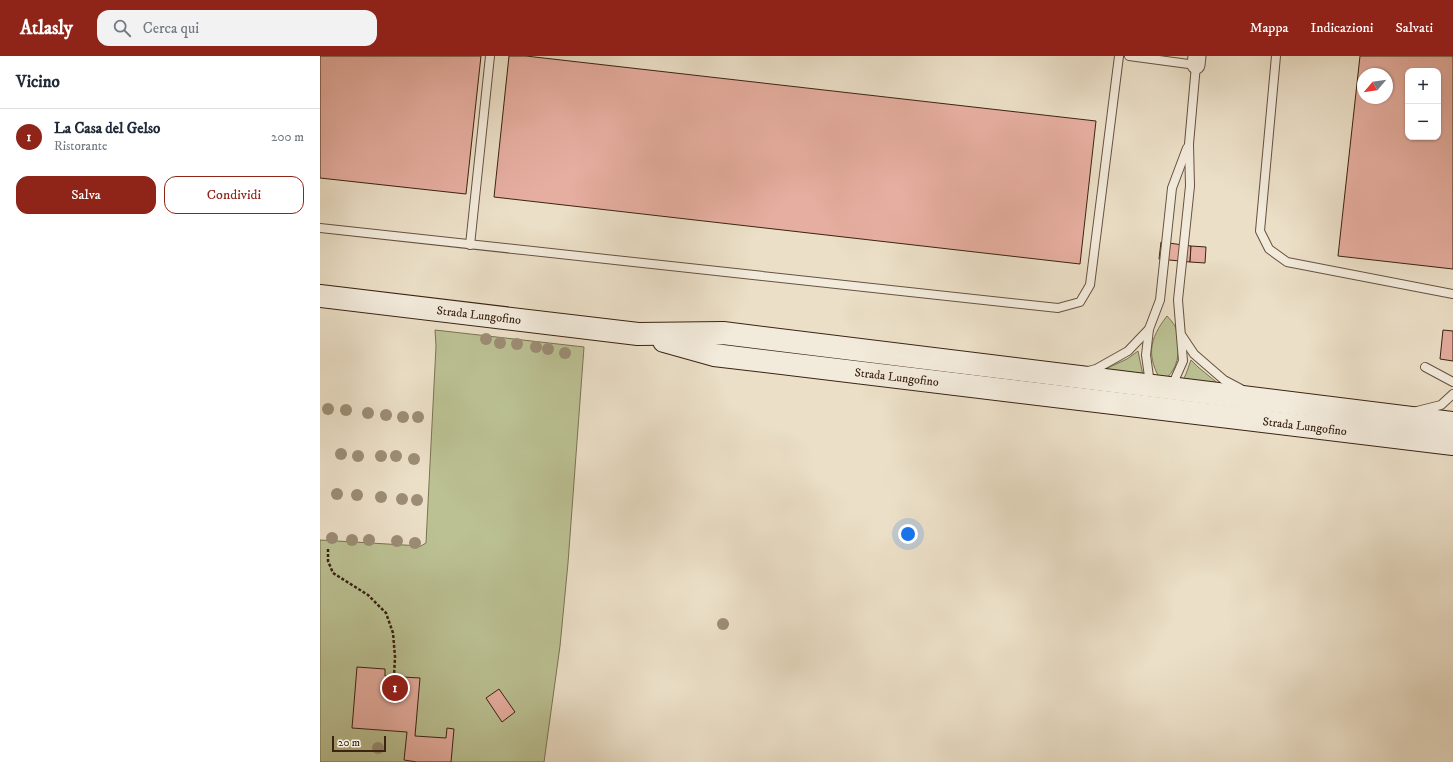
<!DOCTYPE html>
<html lang="it">
<head>
<meta charset="utf-8">
<style>
  body { margin:0; font-family:"IM FELL DW Pica",serif; background:#f2f2f3; color:#1f2937 }
  .controls { position:absolute; right:12px; top:12px; display:grid; overflow:hidden; border-radius:8px; box-shadow:0 1px 3px #0004 }
  .controls button { width:36px; height:36px; display:grid; place-items:center; padding:0; border:0; border-bottom:1px solid #e0e1e3; background:#fff; color:#1f2937; font:20px sans-serif }
  .compass { position:absolute; left:1037px; top:12px; width:36px; height:36px; border-radius:50%; background:#fff; box-shadow:0 1px 3px #0004; rotate:241deg }
  .scale { position:absolute; left:12px; bottom:10px; width:54px; box-sizing:border-box; padding-left:4px; border:2px solid #3b2312; border-top:0; font-size:11px; line-height:14px; white-space:nowrap; color:#3b2312; -webkit-text-stroke:3px #f2eadb; paint-order:stroke }
  .you { position:absolute; left:588px; top:478px; width:14px; height:14px; margin:-10px; border:3px solid #fff; border-radius:50%; background:#1a73e8; box-shadow:0 0 0 6px #1a73e833 }
  .badge { display:grid; place-items:center; width:26px; height:26px; border-radius:50%; background:#8f2418; color:#fff; font-size:13px; font-weight:700 }
  .pin { position:absolute; translate:-50% -50%; border:2px solid #fff; box-shadow:0 1px 4px #0006 }
  .list { margin:0; padding:0; list-style:none }
  h2 { display:flex; justify-content:space-between; align-items:center; height:52px; margin:0; padding:0 16px; font-size:17px }
  h2 small { font-size:13px; font-weight:400; color:#747a83 }
  .list li { display:grid; grid-template-columns:26px 1fr auto; gap:12px; align-items:center; box-sizing:border-box; height:56px; padding:0 16px; border-top:1px solid #e0e1e3 }
  .list b { display:block; font-size:15px; white-space:nowrap }
  .list p { margin:0; font-size:13px; white-space:nowrap; color:#747a83 }
  .list em { font-size:13px; font-style:normal; color:#747a83 }
  .actions { display:flex; gap:8px; padding:12px 16px }
  .actions a { flex:1; padding:9px 0; border:1px solid #8f2418; border-radius:12px; text-align:center; font-size:14px; color:#8f2418 }
  .actions .main { background:#8f2418; color:#fff }
  .icon { flex:none; width:22px; height:22px; fill:none; stroke:currentColor; stroke-width:2; stroke-linecap:round; stroke-linejoin:round }
  .map { position:relative; flex:none; width:1133px; height:706px; overflow:hidden }
  header { display:flex; align-items:center; gap:24px; box-sizing:border-box; height:56px; padding:0 20px; background:#8f2418; color:#fff }
  header strong { font-size:19px }
  nav { display:flex; gap:22px; margin-inline-start:auto; font-size:14px }
  .search { width:280px; height:36px; background:#f2f2f3; display:flex; align-items:center; gap:10px; box-sizing:border-box; padding:0 14px; border-radius:12px; color:#747a83; font-size:15px }
  main { display:flex }
  aside { flex:1; background:#fff }
  .map>svg:first-child { display:block }
  .green { fill:#bbc193; stroke:#7b7252 }
  .building { fill:#e6aea0; stroke:#3b2312; fill-rule:evenodd }
  .lines { fill:none; stroke-linecap:round; stroke-linejoin:round }
  .lane-casing { stroke:#67523f; stroke-width:10 }
  .street-casing { stroke:#67523f; stroke-width:19 }
  .secondary-casing { stroke:#3b2312; stroke-width:24 }
  .path { stroke:#3b2312; stroke-width:2.5; stroke-dasharray:3 2; stroke-linecap:butt }
  .lane { stroke:#f2eadb; stroke-width:8 }
  .street { stroke:#f2eadb; stroke-width:17 }
  .secondary { stroke:#f2eadb; stroke-width:22 }
  .tree { fill:#9c8d75 }
  .labels { text-anchor:middle; dominant-baseline:central; stroke-width:3; stroke-linejoin:round; paint-order:stroke }
  .street-label { font-size:12px; fill:#3b2312; stroke:#f2eadb }
</style>
</head>
<body>
<header>
<strong>Atlasly</strong>
<div class="search"><svg class="icon" aria-label="search" viewBox="0 0 24 24"><circle cx="10" cy="10" r="6"/><path d="M15 15l6 6"/></svg>Cerca qui</div>
<nav><a>Mappa</a><a>Indicazioni</a><a>Salvati</a></nav>
</header>
<main>
<aside>
<h2>Vicino<small></small></h2>
<ul class="list">
<li><span class="badge">1</span><div><b>La Casa del Gelso</b><p>Ristorante</p></div><em>200 m</em></li>
</ul>
<div class="actions"><a class="main">Salva</a><a>Condividi</a></div>
</aside>
<div class="map">
<svg width="1133" height="706" viewBox="0 0 1133 706">
  <rect width="100%" height="100%" fill="#ebdfc7"/>
  <filter id="stains"><feTurbulence type="fractalNoise" baseFrequency=".005" numOctaves="4"/><feColorMatrix values="0 0 0 0 .2 0 0 0 0 .09 0 0 0 0 .02 0 0 0 .5 -.17"/></filter>
  <radialGradient id="worn" r=".72"><stop offset=".6" stop-color="#630" stop-opacity="0"/><stop offset="1" stop-color="#630" stop-opacity=".3"/></radialGradient>
  <g class="green">
    <path d="M847,260C850,263 853,267 855,270C860,283 860,303 853,314C850,319 846,323 842,326C826,301 829,283 847,260Z"/>
    <polygon points="115,274 264,291 248,507 240,590 224,706 0,706 0,484 101,490 106,487 116,290"/>
    <polygon points="818,295 824,324 781,315 807,303"/>
    <polygon points="871,304 878,311 906,334 861,328 866,318"/>
  </g>
  <g class="building">
    <polygon points="0,0 161,0 146,138 0,122"/>
    <polygon points="189,0 206,0 776,65 760,208 174,141"/>
    <path d="M1040,0H1133V213L1018,200ZM1088,15H1118V81H1088ZM1043,18H1067V42H1043Z"/>
    <polygon points="841,186 871,190 870,206 839,203"/>
    <polygon points="871,190 886,191 885,207 870,206"/>
    <polygon points="1123,274 1133,275 1133,305 1120,303"/>
    <polygon points="37,611 65,613 65,620 100,622 95,680 126,682 127,672 134,673 131,706 97,706 84,704 87,676 32,672"/>
    <polygon points="179,633 195,656 182,666 166,642"/>
  </g>
  <g class="lines">
    <g class="lane-casing">
      <g id="lane">
        <polyline points="809,0 876,9 869,88 870,130 858,244 863,305 851,332"/>
        <polyline points="956,0 940,175 949,193 967,206 1133,238"/>
        <polyline points="0,172 738,252 760,246 770,229 799,0"/>
        <polyline points="150,189 170,0"/>
        <polyline points="862,280 874,298 904,324 921,333"/>
        <polyline points="1105,311 1133,326"/>
        <polyline points="768,315 776,313 808,295 829,273"/>
        <polyline points="830,328 826,299 829,273 840,244 852,132 867,92"/>
        <polyline points="1097,355 1121,349 1133,338"/>
      </g>
    </g>
    <g class="street-casing">
      <polyline id="street" points="876,9 877,0"/>
    </g>
    <g class="secondary-casing">
      <g id="secondary">
        <path id="s1" d="M0,240L318,278L403,277L1133,367"/>
        <path id="s2" d="M344,285L394,299L1133,388"/>
      </g>
    </g>
    <polyline class="path" points="8,493 8,505 13,517 48,539 66,557 73,577 75,601 74,620"/>
    <use href="#lane" class="lane"/>
    <use href="#street" class="street"/>
    <use href="#secondary" class="secondary"/>
  </g>
  <g class="tree">
    <circle cx="166" cy="283" r="6"/>
    <circle cx="180" cy="287" r="6"/>
    <circle cx="197" cy="288" r="6"/>
    <circle cx="216" cy="291" r="6"/>
    <circle cx="228" cy="293" r="6"/>
    <circle cx="245" cy="297" r="6"/>
    <circle cx="8" cy="353" r="6"/>
    <circle cx="26" cy="354" r="6"/>
    <circle cx="48" cy="357" r="6"/>
    <circle cx="66" cy="359" r="6"/>
    <circle cx="83" cy="361" r="6"/>
    <circle cx="98" cy="361" r="6"/>
    <circle cx="21" cy="398" r="6"/>
    <circle cx="38" cy="400" r="6"/>
    <circle cx="61" cy="400" r="6"/>
    <circle cx="76" cy="400" r="6"/>
    <circle cx="94" cy="403" r="6"/>
    <circle cx="17" cy="438" r="6"/>
    <circle cx="37" cy="439" r="6"/>
    <circle cx="61" cy="441" r="6"/>
    <circle cx="82" cy="443" r="6"/>
    <circle cx="97" cy="444" r="6"/>
    <circle cx="12" cy="482" r="6"/>
    <circle cx="32" cy="484" r="6"/>
    <circle cx="49" cy="484" r="6"/>
    <circle cx="77" cy="485" r="6"/>
    <circle cx="95" cy="487" r="6"/>
    <circle cx="403" cy="568" r="6"/>
    <circle cx="58" cy="692" r="6"/>
  </g>
  <g class="labels">
    <g class="street-label">
      <text stroke="none"><textPath href="#s1" startOffset="160">Strada Lungofino</textPath></text>
      <text stroke="none"><textPath href="#s2" startOffset="236">Strada Lungofino</textPath></text>
      <text stroke="none"><textPath href="#s2" startOffset="647">Strada Lungofino</textPath></text>
    </g>
  </g>
  <rect width="100%" height="100%" filter="url(#stains)"/>
  <rect width="100%" height="100%" fill="url(#worn)"/>
</svg>
<div class="controls">
<button>+</button>
<button>−</button>
</div>
<svg class="compass" viewBox="-18 -18 36 36"><path d="M0-13l5 13h-10z" fill="#e53935"/><path d="M0 13l5-13h-10z" fill="#747a83"/></svg>
<div class="scale">20 m</div>
<div class="you"></div>
<div class="pin badge" style="left:75px;top:632px">1</div>
</div>
</main>
</body>
</html>
